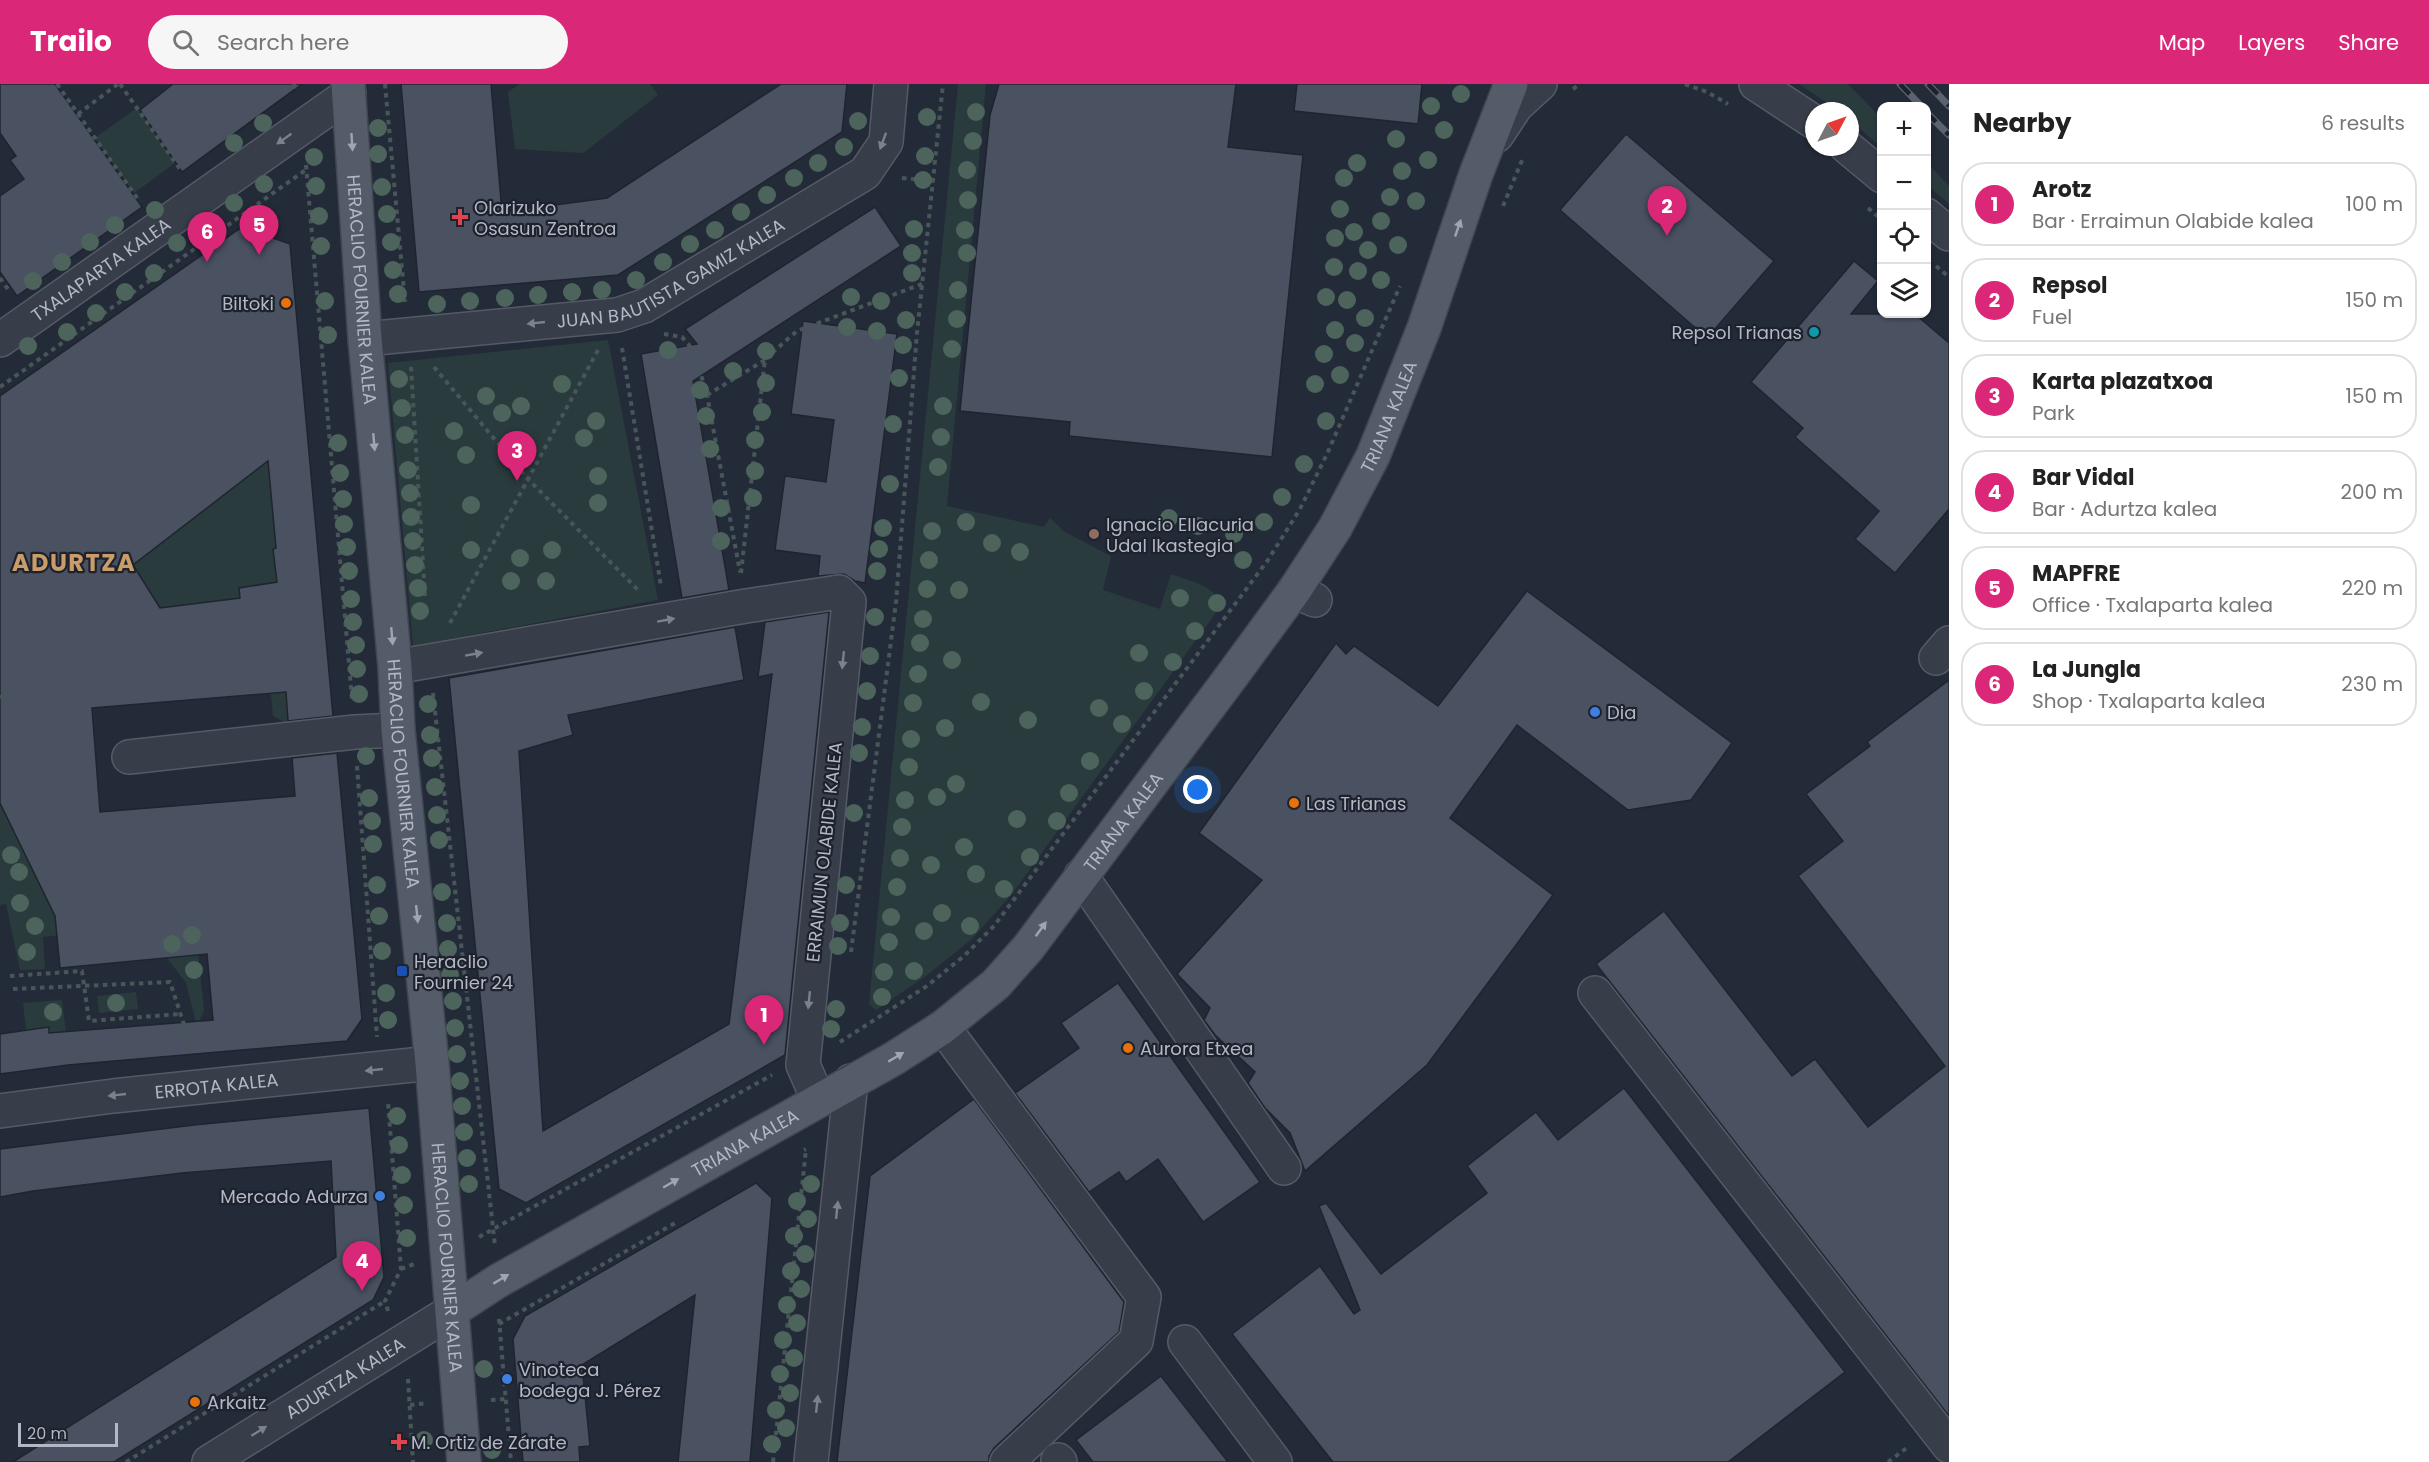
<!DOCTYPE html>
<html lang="en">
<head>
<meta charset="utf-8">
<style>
  body { margin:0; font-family:Poppins,sans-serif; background:#f6f6f6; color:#222 }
  .controls { position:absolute; right:18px; top:18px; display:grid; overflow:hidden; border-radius:12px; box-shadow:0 2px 4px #0004 }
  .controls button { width:54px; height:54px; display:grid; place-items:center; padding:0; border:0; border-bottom:2px solid #e0e0e0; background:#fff; color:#222; font:30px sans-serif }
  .compass { position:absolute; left:1805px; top:18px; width:54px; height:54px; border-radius:50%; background:#fff; box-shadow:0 2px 4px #0004; rotate:49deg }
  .scale { position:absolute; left:18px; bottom:15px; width:100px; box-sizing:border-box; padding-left:6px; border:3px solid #b2b8c5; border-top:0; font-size:16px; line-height:21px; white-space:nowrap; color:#b2b8c5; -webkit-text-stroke:4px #1d222d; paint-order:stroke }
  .you { position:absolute; left:1198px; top:706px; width:21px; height:21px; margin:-15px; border:4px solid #fff; border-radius:50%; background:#1a73e8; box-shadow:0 0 0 9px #1a73e833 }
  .badge { display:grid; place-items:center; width:39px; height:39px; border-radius:50%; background:#db2777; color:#fff; font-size:20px; font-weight:700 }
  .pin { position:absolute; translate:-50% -50px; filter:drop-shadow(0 2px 3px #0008) }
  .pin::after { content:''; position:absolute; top:32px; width:21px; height:18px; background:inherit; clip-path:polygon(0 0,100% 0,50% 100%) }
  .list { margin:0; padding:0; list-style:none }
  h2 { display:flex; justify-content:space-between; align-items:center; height:78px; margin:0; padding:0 24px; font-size:26px }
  h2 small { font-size:20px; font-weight:400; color:#767676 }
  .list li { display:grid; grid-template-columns:39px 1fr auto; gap:18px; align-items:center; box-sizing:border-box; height:84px; margin:0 12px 12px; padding:0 12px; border:2px solid #e0e0e0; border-radius:24px }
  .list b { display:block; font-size:22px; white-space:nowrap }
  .list p { margin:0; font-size:20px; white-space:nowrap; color:#767676 }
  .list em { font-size:20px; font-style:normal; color:#767676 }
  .icon { flex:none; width:33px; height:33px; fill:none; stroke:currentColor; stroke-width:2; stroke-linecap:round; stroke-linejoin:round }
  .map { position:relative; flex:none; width:1949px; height:1378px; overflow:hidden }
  header { display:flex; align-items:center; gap:36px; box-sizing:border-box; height:84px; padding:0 30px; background:#db2777; color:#fff }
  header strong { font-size:28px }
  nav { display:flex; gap:33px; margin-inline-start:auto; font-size:21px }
  .search { width:420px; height:54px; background:#f6f6f6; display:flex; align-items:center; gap:15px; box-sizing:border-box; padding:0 21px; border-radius:33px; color:#767676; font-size:22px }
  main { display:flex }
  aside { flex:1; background:#fff }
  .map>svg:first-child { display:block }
  .green { fill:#2a3b3d }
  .building { fill:#4a5161; stroke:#1f242f; stroke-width:1.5; fill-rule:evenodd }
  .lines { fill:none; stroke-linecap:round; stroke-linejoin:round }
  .minor-casing { stroke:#555b66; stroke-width:36 }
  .major-casing { stroke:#414652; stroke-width:36 }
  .path { stroke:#48565a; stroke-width:4; stroke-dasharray:4.5 4.5; stroke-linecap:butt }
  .minor { stroke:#373d49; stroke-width:33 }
  .major { stroke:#555c69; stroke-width:33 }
  .rail-casing { stroke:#5c6271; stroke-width:7 }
  .rail { stroke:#1d222d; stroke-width:4.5; stroke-dasharray:14; stroke-linecap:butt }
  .tree { fill:#4c645c }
  .oneway { fill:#7b818d }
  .oneway2 { fill:#9fa6b3 }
  .health-dot { fill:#e0444e; stroke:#1d222d; stroke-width:2 }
  .food-dot { fill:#e8710a; stroke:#1d222d; stroke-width:2 }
  .culture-dot { fill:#0f9aa8; stroke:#1d222d; stroke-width:2 }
  .education-dot { fill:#8d6e63; stroke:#1d222d; stroke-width:2 }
  .shop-dot { fill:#3f7fe0; stroke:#1d222d; stroke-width:2 }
  .transit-dot { fill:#1a4fb4; stroke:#1d222d; stroke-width:2 }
  .labels { text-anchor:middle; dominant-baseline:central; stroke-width:4.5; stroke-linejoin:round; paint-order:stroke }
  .poi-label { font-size:18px; fill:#b2b8c5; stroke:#1d222d; text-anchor:start }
  .street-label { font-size:18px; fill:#b2b8c5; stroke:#1d222d }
  .district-label { font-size:24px; font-weight:bold; letter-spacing:1.5px; fill:#c99c69; stroke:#1d222d }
</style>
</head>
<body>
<header>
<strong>Trailo</strong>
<div class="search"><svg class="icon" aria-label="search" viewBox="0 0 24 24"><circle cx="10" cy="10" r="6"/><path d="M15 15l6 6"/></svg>Search here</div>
<nav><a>Map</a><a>Layers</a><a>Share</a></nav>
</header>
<main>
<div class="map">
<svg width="1949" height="1378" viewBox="0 0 1949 1378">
  <rect width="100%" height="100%" fill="#242b38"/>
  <g class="green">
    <polygon points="520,0 650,0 658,11 583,69 515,65 508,8"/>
    <path d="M958,0H986L947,422L1044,443L1050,434L1065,448L1111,472L1103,506L1160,525L1171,490C1190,497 1213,501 1222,520L1012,810L972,855L926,892L876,926L869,920Z"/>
    <polygon points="1799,0 1848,0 1881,34 1881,63 1850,36 1850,27 1839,27"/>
    <polygon points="137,24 175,79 134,109 95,54"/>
    <polygon points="1927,79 1949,102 1949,120 1927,101"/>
    <polygon points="608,256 658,516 413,562 388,279"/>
    <polygon points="270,375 276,464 273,465 274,477 277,477 280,511 278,512 288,640 273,632 267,569 74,586 75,610 50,612 61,747 56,748 57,774 86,771 84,746 100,745 101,769 125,767 127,782 137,781 136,772 145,772 144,765 162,763 163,775 169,774 173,803 150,805 148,791 141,792 143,805 103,809 106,825 162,820 164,841 117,845 116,842 105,843 104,846 43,853 45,885 20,886 6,820 0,821 0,719 53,829 71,827 31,731 28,731 23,720 16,721 0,686 0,654 8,653 10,683 36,679 35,659 20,660 18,638 32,636 30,625 19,627 17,622 20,620 13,598 48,573 48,571 88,543 104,565 129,550 131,563 173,533 196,530 197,534 264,525 263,511 258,512 256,501 240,504 240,514 173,522 163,527 133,481"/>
    <polygon points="165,849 198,868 204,927 199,937 207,969 204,970 186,899 167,874"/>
    <polygon points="136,908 138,925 99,929 97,912"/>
    <polygon points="62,916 66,948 49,950 49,943 26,946 23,919"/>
  </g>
  <g class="building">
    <polygon points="0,0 55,0 142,123 17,212 0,188 0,112 24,95 10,76 16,72 0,49"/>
    <polygon points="173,0 302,0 182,88 140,26"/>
    <polygon points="401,0 491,0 502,128 607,114 781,0 847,0 842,48 618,191 419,208"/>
    <polygon points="999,0 1236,0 1228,63 1303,71 1272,373 1069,352 1070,338 960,327 990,31"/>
    <polygon points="1297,0 1422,0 1418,40 1294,27"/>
    <polygon points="1626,50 1774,177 1707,254 1560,126"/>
    <polygon points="875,123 901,162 693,297 729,506 682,514 641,270 697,260 685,245"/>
    <path d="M242,143L290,160L333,632L288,637L286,608L92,624L100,728L295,712L292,674L337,669L362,935L347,957L68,981L0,990V950L49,943V949L213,936L207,870L60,884L55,832L0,719V312ZM268,377L276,464L273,465L277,498L239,504L240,514L160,524L133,481Z"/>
    <polygon points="1854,177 1878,197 1851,230 1915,230 1949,259 1949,425 1895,489 1855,455 1879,427 1795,353 1803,344 1751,298"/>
    <polygon points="803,237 897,250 865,499 855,497 844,490 818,492 820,472 775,466 785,392 826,398 834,336 791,330"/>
    <polygon points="1527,507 1732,659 1691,716 1628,726 1517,641 1450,734 1553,811 1427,981 1305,1087 1290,1049 1265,1024 1248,999 1255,988 1215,951 1204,936 1210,924 1177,890 1262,796 1199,749 1336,559 1346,570 1354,562 1438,622"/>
    <polygon points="829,528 785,971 526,1119 499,1105 449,594 735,543 744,596 568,631 573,651 519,667 543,1047 729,940 772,590 758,593 765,538"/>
    <polygon points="1949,596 1949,1332 1596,880 1664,827 1792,992 1815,975 1868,1043 1945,982 1798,792 1843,757 1806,710 1870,662 1867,658"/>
    <polygon points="1118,899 1260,1098 1203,1138 1158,1075 1126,1098 1119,1088 1089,1108 1015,1009 1079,964 1061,939"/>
    <polygon points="1624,1004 1845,1288 1728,1378 1333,1378 1232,1250 1320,1182 1354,1230 1360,1226 1319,1122 1326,1119 1381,1190 1487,1109 1467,1082 1536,1028 1558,1056"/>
    <polygon points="974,1015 1124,1218 1119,1248 994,1364 989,1372 989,1378 837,1378 870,1092"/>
    <polygon points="369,1024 384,1193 373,1216 114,1378 13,1378 336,1173 331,1077 182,1089 33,1107 0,1113 0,1065 194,1041"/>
    <polygon points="756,1099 772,1114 750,1378 678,1378 695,1211 582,1281 590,1362 579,1363 580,1378 523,1378 513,1255 525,1232"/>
    <polygon points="1161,1292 1228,1378 1093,1378 1076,1356"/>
  </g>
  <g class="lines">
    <g class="minor-casing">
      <g id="minor">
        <polyline points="1756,0 1814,38"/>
        <polyline points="1497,51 1516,22 1540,0"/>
        <polyline points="1847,63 1882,92"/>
        <polyline points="1926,131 1949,150"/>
        <path id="s1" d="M365,255L617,231L644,222L865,89L886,58L891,0"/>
        <path id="s2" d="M0,256L349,10"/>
        <polyline points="1294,507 1315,516"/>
        <polyline points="1936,574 1949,559"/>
        <polyline points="395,583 746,522 839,508 849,518 803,981 818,1015"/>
        <polyline points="129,673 355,648 398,646"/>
        <polyline points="1081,792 1284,1084"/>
        <polyline points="1595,909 1949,1362"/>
        <polyline points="943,943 1144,1213 1136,1257 1007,1378"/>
        <path id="s3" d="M0,1027L113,1012L432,979"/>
        <polyline points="1185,1258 1275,1378"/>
        <polyline points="1058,1376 1060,1378"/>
        <path id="s4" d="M209,1378L452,1227"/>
        <polyline points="811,1378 851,997"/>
      </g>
    </g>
    <g class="major-casing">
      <g id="major">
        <path id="s5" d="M348,0L365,255L395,583L398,646L432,979L464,1378"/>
        <path id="s6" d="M452,1227L498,1197L893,975L943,943L996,900L1028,864L1231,593L1294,507L1335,444L1373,372L1424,244L1476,90L1511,0"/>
      </g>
    </g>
    <g class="path">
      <polyline points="57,0 140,118"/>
      <polyline points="120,0 182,88"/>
      <polyline points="294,0 295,9"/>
      <polyline points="385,0 405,218"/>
      <polyline points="1685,0 1707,8 1728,20"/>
      <polyline points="1573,5 1580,0"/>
      <polyline points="78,30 118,0"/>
      <polyline points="306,81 352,615"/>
      <polyline points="902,94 933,97"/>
      <polyline points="1503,122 1523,74"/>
      <polyline points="1868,124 1882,136"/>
      <polyline points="1936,182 1949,193"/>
      <polyline points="0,194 10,208"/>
      <polyline points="664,250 682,253 694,267 707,311 740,488"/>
      <polyline points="622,264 661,502"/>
      <polyline points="411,283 425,512"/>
      <polyline points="434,283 528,395 639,507"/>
      <polyline points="0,303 307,85"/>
      <polyline points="707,311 765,276"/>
      <polyline points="741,489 765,275 797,247 922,200"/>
      <polyline points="450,539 598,266"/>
      <polyline points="433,609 495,1162"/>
      <polyline points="0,614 8,608"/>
      <polyline points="357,682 377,953"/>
      <polyline points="851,868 896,518 917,249 943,0"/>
      <polyline points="10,892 82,887 89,937 180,930"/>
      <polyline points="13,905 170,898 194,971"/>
      <polyline points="840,958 927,902 964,872 994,842 1268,476 1300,425 1327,370 1400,202"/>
      <polyline points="479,1153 772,991"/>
      <polyline points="401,1185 414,1180"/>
      <polyline points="388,1227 385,1217 401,1185 388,1018"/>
      <polyline points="499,1235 511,1378"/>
      <polyline points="499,1240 675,1139"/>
      <polyline points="408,1295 413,1378"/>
      <polyline points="491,1316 506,1315"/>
      <polyline points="410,1321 427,1319"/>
      <polyline points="126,1378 385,1217"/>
      <polyline points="773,1378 806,1065 804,1066"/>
      <polyline points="1888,1378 1908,1363"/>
    </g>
    <use href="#minor" class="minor"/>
    <use href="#major" class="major"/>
    <g class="rail-casing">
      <g id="rail">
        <polyline points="1900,0 1921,22"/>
        <polyline points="1928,0 1949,22"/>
        <polyline points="1926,28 1949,51"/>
      </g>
    </g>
    <use href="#rail" class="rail"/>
  </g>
  <g class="tree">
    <circle cx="1461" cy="10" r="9"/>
    <circle cx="1431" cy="22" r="9"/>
    <circle cx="976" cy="28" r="9"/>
    <circle cx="927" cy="33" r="9"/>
    <circle cx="858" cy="37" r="9"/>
    <circle cx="263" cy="39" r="9"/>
    <circle cx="378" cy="44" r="9"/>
    <circle cx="1444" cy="46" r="9"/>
    <circle cx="1396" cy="55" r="9"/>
    <circle cx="973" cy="57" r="9"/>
    <circle cx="234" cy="59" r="9"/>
    <circle cx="844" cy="63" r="9"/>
    <circle cx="378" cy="70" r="9"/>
    <circle cx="925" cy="72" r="9"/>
    <circle cx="314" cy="73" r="9"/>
    <circle cx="1428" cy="76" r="9"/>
    <circle cx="818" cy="79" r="9"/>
    <circle cx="1357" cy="79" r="9"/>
    <circle cx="967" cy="86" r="9"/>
    <circle cx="1402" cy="87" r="9"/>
    <circle cx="794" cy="94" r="9"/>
    <circle cx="1344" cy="94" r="9"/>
    <circle cx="923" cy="96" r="9"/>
    <circle cx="264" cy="100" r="9"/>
    <circle cx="316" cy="102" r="9"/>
    <circle cx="382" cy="103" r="9"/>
    <circle cx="767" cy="111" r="9"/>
    <circle cx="1390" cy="113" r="9"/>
    <circle cx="968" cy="116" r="9"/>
    <circle cx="1416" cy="117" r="9"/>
    <circle cx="234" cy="119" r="9"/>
    <circle cx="1340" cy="125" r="9"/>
    <circle cx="155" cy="126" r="9"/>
    <circle cx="741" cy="128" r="9"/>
    <circle cx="387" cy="130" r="9"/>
    <circle cx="319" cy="132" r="9"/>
    <circle cx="1381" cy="137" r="9"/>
    <circle cx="206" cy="140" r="9"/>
    <circle cx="115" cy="141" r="9"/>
    <circle cx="914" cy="145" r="9"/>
    <circle cx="715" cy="146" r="9"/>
    <circle cx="965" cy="146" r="9"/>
    <circle cx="1354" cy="148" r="9"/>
    <circle cx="1335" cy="154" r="9"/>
    <circle cx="90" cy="158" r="9"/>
    <circle cx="391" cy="158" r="9"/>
    <circle cx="177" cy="159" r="9"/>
    <circle cx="690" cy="160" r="9"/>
    <circle cx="1398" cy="161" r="9"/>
    <circle cx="321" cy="162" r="9"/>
    <circle cx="1368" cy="166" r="9"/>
    <circle cx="912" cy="169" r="9"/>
    <circle cx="967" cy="169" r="9"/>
    <circle cx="62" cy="178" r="9"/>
    <circle cx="663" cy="178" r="9"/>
    <circle cx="1334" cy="183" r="9"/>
    <circle cx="393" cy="186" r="9"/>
    <circle cx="1358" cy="187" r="9"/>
    <circle cx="154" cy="189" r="9"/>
    <circle cx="912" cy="189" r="9"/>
    <circle cx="636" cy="196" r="9"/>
    <circle cx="1381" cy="196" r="9"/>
    <circle cx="33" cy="197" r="9"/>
    <circle cx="602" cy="206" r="9"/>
    <circle cx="958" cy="206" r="9"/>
    <circle cx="125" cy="208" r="9"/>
    <circle cx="572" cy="208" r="9"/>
    <circle cx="398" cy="210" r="9"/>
    <circle cx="538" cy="211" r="9"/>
    <circle cx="851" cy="213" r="9"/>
    <circle cx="1326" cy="213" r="9"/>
    <circle cx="505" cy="214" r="9"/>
    <circle cx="1347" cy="216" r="9"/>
    <circle cx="325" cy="217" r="9"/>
    <circle cx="470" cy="217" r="9"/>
    <circle cx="881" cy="217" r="9"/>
    <circle cx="437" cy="220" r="9"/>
    <circle cx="96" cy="229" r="9"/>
    <circle cx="1365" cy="234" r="9"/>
    <circle cx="957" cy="235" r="9"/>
    <circle cx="906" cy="236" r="9"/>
    <circle cx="847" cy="243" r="9"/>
    <circle cx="1335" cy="246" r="9"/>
    <circle cx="877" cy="247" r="9"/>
    <circle cx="67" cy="248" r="9"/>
    <circle cx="328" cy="251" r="9"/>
    <circle cx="1355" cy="259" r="9"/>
    <circle cx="903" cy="261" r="9"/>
    <circle cx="28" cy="262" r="9"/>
    <circle cx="952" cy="265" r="9"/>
    <circle cx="668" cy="266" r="9"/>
    <circle cx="766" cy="267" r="9"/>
    <circle cx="1324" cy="270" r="9"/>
    <circle cx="733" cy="287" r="9"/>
    <circle cx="1340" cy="291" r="9"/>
    <circle cx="899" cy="294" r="9"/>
    <circle cx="399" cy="295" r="9"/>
    <circle cx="766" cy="299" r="9"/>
    <circle cx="562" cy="300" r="9"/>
    <circle cx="1315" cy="300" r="9"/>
    <circle cx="700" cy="306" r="9"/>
    <circle cx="486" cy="312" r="9"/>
    <circle cx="521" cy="322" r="9"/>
    <circle cx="943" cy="322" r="9"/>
    <circle cx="402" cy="324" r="9"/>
    <circle cx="762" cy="328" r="9"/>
    <circle cx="502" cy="329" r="9"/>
    <circle cx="706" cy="332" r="9"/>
    <circle cx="596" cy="337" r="9"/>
    <circle cx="1326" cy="337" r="9"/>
    <circle cx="893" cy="340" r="9"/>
    <circle cx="454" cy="347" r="9"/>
    <circle cx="405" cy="351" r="9"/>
    <circle cx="941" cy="353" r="9"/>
    <circle cx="584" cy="354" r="9"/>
    <circle cx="755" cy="356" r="9"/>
    <circle cx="338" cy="359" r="9"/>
    <circle cx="710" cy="365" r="9"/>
    <circle cx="466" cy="371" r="9"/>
    <circle cx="1304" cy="380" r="9"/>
    <circle cx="938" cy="383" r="9"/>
    <circle cx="408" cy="386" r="9"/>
    <circle cx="755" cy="387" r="9"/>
    <circle cx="340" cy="389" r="9"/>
    <circle cx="598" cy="392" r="9"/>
    <circle cx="890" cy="400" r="9"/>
    <circle cx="410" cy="409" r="9"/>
    <circle cx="1282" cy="413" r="9"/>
    <circle cx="753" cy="414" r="9"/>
    <circle cx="343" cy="415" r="9"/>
    <circle cx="598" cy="419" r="9"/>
    <circle cx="471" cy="421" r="9"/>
    <circle cx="721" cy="424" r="9"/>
    <circle cx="411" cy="433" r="9"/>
    <circle cx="1169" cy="434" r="9"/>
    <circle cx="966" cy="438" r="9"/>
    <circle cx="1264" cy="438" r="9"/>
    <circle cx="344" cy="440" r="9"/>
    <circle cx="1198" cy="442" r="9"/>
    <circle cx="883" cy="444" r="9"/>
    <circle cx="932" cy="447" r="9"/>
    <circle cx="1234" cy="450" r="9"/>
    <circle cx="413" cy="457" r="9"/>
    <circle cx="721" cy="457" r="9"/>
    <circle cx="992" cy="459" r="9"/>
    <circle cx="347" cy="463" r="9"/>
    <circle cx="879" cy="465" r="9"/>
    <circle cx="471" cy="466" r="9"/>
    <circle cx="552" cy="466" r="9"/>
    <circle cx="1020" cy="468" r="9"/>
    <circle cx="520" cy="474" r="9"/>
    <circle cx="929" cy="476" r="9"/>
    <circle cx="1243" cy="476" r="9"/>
    <circle cx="415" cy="481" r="9"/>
    <circle cx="349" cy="487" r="9"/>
    <circle cx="877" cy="487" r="9"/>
    <circle cx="511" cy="497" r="9"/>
    <circle cx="546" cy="497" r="9"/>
    <circle cx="418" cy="504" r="9"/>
    <circle cx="927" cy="505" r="9"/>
    <circle cx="959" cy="506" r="9"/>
    <circle cx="1180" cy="514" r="9"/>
    <circle cx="351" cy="515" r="9"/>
    <circle cx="1217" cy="519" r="9"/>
    <circle cx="420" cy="527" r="9"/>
    <circle cx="875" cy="533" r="9"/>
    <circle cx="923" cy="535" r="9"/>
    <circle cx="353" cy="538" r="9"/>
    <circle cx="1195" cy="547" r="9"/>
    <circle cx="920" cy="559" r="9"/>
    <circle cx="356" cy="561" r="9"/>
    <circle cx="1139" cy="569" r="9"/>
    <circle cx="870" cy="572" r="9"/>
    <circle cx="952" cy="576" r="9"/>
    <circle cx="1173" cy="578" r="9"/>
    <circle cx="357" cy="585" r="9"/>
    <circle cx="918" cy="590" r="9"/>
    <circle cx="867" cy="607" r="9"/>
    <circle cx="1144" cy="607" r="9"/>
    <circle cx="359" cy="610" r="9"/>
    <circle cx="981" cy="618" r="9"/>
    <circle cx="913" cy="619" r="9"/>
    <circle cx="428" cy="620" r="9"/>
    <circle cx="1099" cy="624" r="9"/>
    <circle cx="1028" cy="636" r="9"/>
    <circle cx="1122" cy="640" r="9"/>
    <circle cx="862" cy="643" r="9"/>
    <circle cx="945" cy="644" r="9"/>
    <circle cx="430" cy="651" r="9"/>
    <circle cx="911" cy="655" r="9"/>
    <circle cx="859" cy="669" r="9"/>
    <circle cx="366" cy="672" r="9"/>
    <circle cx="432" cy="674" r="9"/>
    <circle cx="1090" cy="677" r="9"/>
    <circle cx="909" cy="683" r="9"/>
    <circle cx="956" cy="700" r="9"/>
    <circle cx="435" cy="703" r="9"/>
    <circle cx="1069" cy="709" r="9"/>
    <circle cx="937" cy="713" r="9"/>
    <circle cx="369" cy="714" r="9"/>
    <circle cx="905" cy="716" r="9"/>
    <circle cx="854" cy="729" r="9"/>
    <circle cx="437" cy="731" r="9"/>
    <circle cx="1017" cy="735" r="9"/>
    <circle cx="372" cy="737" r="9"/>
    <circle cx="1057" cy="737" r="9"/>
    <circle cx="902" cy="743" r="9"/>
    <circle cx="439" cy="756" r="9"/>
    <circle cx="373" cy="760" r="9"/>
    <circle cx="964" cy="763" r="9"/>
    <circle cx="11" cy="771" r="9"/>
    <circle cx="1030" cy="773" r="9"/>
    <circle cx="900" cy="774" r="9"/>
    <circle cx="931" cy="781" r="9"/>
    <circle cx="19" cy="788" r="9"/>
    <circle cx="976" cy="790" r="9"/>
    <circle cx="377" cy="801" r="9"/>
    <circle cx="846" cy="801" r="9"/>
    <circle cx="897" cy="803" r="9"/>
    <circle cx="1004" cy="805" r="9"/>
    <circle cx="442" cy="808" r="9"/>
    <circle cx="20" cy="819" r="9"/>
    <circle cx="942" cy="829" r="9"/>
    <circle cx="379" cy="832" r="9"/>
    <circle cx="891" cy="833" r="9"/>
    <circle cx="447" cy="839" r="9"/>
    <circle cx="840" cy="839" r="9"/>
    <circle cx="35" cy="842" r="9"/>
    <circle cx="970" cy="842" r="9"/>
    <circle cx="924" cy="847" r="9"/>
    <circle cx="192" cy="851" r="9"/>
    <circle cx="889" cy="858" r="9"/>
    <circle cx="172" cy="860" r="9"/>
    <circle cx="838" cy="862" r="9"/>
    <circle cx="448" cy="865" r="9"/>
    <circle cx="382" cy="867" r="9"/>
    <circle cx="27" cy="868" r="9"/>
    <circle cx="194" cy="886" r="9"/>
    <circle cx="914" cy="887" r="9"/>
    <circle cx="884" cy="888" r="9"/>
    <circle cx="450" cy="891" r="9"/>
    <circle cx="386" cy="909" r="9"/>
    <circle cx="882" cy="913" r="9"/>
    <circle cx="453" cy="917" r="9"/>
    <circle cx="116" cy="919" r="9"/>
    <circle cx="836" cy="925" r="9"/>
    <circle cx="53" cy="928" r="9"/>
    <circle cx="388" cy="936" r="9"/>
    <circle cx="455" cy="944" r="9"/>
    <circle cx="831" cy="945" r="9"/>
    <circle cx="457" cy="970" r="9"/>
    <circle cx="460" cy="997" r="9"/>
    <circle cx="462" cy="1022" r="9"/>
    <circle cx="397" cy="1032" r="9"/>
    <circle cx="464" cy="1048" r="9"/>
    <circle cx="399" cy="1061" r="9"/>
    <circle cx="467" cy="1074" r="9"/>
    <circle cx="402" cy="1091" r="9"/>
    <circle cx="469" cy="1100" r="9"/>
    <circle cx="811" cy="1100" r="9"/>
    <circle cx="797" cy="1117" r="9"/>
    <circle cx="404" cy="1121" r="9"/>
    <circle cx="808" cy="1135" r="9"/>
    <circle cx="794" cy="1152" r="9"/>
    <circle cx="407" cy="1154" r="9"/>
    <circle cx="805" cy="1170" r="9"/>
    <circle cx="791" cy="1187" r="9"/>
    <circle cx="801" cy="1205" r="9"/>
    <circle cx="787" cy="1221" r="9"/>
    <circle cx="797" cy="1239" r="9"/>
    <circle cx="783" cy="1256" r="9"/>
    <circle cx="794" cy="1274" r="9"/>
    <circle cx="484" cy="1285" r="9"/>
    <circle cx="780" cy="1290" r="9"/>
    <circle cx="790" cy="1309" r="9"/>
    <circle cx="776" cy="1326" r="9"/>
    <circle cx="786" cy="1344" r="9"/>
    <circle cx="424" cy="1356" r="9"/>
    <circle cx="772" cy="1360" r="9"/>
    <circle cx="492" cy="1366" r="9"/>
  </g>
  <defs><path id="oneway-solid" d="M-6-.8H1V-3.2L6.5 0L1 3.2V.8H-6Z" transform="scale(1.5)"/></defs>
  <g class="oneway">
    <use href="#oneway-solid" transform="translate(284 55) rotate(145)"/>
    <use href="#oneway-solid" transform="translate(883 57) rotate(110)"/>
    <use href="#oneway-solid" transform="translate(536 239) rotate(174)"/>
    <use href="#oneway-solid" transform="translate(666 536) rotate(-10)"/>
    <use href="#oneway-solid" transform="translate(474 570) rotate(-10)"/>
    <use href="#oneway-solid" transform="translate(843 576) rotate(96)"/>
    <use href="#oneway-solid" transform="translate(809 916) rotate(96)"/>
    <use href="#oneway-solid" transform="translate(374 986) rotate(174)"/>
    <use href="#oneway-solid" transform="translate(117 1011) rotate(174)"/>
    <use href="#oneway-solid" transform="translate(837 1126) rotate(-84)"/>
    <use href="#oneway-solid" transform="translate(817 1320) rotate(-84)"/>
    <use href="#oneway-solid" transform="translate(259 1347) rotate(-32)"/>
  </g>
  <g class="oneway2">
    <use href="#oneway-solid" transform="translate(352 58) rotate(86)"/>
    <use href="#oneway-solid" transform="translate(1458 144) rotate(-71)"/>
    <use href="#oneway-solid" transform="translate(374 358) rotate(85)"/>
    <use href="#oneway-solid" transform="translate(392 552) rotate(85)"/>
    <use href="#oneway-solid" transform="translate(417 830) rotate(84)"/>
    <use href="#oneway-solid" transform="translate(1041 845) rotate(-54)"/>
    <use href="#oneway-solid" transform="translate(896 973) rotate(-31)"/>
    <use href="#oneway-solid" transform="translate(671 1099) rotate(-30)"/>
    <use href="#oneway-solid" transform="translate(501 1195) rotate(-31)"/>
  </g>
  <g class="health-dot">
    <path d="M457 124h6v6h6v6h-6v6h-6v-6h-6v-6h6z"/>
    <path d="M396 1349h6v6h6v6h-6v6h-6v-6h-6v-6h6z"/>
  </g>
  <g class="food-dot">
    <circle cx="286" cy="219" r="6"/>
    <circle cx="1294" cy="719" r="6"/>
    <circle cx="1128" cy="964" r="6"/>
    <circle cx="195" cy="1318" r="6"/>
  </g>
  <circle class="culture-dot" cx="1814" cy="248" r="6"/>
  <circle class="education-dot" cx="1094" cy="450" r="6"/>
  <g class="shop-dot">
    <circle cx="1595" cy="628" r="6"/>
    <circle cx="380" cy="1112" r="6"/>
    <circle cx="507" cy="1295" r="6"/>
  </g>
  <rect class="transit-dot" x="396" y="881" width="12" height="12" rx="3"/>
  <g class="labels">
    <g class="poi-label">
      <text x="474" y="123">Olarizuko<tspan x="474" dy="21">Osasun Zentroa</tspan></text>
      <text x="274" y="219" text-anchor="end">Biltoki</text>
      <text x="1802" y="248" text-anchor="end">Repsol Trianas</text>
      <text x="1106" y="440">Ignacio Ellacuria<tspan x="1106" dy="21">Udal Ikastegia</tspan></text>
      <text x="1607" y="628">Dia</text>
      <text x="1306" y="719">Las Trianas</text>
      <text x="414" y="877">Heraclio<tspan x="414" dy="21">Fournier 24</tspan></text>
      <text x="1140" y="964">Aurora Etxea</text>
      <text x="368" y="1112" text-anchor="end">Mercado Adurza</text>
      <text x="519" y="1285">Vinoteca<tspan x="519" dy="21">bodega J. Pérez</tspan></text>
      <text x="207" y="1318">Arkaitz</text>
      <text x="411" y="1358">M. Ortiz de Zárate</text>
    </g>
    <g class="street-label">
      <text stroke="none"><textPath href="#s2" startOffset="123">TXALAPARTA KALEA</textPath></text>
      <text stroke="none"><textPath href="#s1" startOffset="318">JUAN BAUTISTA GAMIZ KALEA</textPath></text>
      <text stroke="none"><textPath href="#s5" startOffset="206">HERACLIO FOURNIER KALEA</textPath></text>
      <text stroke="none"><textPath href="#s6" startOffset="1328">TRIANA KALEA</textPath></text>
      <text stroke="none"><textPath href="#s5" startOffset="692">HERACLIO FOURNIER KALEA</textPath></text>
      <text stroke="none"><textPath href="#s6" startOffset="842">TRIANA KALEA</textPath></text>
      <text transform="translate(824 768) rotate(-84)">ERRAIMUN OLABIDE KALEA</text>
      <text stroke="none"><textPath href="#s3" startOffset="218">ERROTA KALEA</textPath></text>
      <text stroke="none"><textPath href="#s6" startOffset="338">TRIANA KALEA</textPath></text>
      <text stroke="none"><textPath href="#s5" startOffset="1178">HERACLIO FOURNIER KALEA</textPath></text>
      <text stroke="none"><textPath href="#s4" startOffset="160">ADURTZA KALEA</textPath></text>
    </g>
    <g class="district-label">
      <text x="74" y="478">ADURTZA</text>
    </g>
  </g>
</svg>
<div class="controls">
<button>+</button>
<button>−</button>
<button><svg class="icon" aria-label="locate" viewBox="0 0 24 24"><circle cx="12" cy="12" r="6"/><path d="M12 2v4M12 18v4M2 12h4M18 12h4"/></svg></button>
<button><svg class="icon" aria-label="layers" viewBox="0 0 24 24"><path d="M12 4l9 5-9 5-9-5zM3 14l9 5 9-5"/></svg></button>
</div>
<svg class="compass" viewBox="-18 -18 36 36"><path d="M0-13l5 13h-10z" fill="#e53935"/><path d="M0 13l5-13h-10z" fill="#767676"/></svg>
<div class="scale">20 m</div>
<div class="you"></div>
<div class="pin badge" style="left:764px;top:961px">1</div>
<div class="pin badge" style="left:1667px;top:152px">2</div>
<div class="pin badge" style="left:517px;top:397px">3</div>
<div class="pin badge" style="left:362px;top:1207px">4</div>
<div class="pin badge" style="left:259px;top:171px">5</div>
<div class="pin badge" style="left:207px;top:178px">6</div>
</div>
<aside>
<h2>Nearby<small>6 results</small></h2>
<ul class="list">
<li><span class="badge">1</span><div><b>Arotz</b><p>Bar · Erraimun Olabide kalea</p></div><em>100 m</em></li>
<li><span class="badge">2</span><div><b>Repsol</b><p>Fuel</p></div><em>150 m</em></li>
<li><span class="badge">3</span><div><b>Karta plazatxoa</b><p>Park</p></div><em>150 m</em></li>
<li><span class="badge">4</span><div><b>Bar Vidal</b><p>Bar · Adurtza kalea</p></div><em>200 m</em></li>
<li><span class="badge">5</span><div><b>MAPFRE</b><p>Office · Txalaparta kalea</p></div><em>220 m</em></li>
<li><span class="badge">6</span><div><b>La Jungla</b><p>Shop · Txalaparta kalea</p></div><em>230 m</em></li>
</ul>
</aside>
</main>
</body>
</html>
